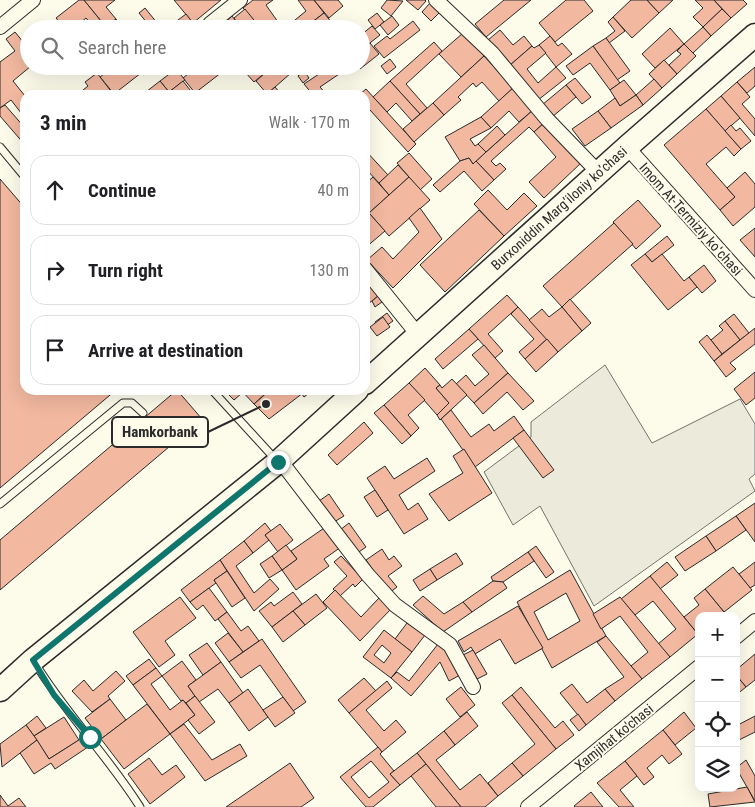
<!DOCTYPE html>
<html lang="en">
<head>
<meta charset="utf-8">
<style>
  body { margin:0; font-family:"Roboto Condensed",sans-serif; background:#f2f2f2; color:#202124 }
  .controls { position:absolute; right:15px; bottom:15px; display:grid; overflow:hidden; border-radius:10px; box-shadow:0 5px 20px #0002 }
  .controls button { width:45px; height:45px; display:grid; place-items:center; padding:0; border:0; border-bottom:1px solid #e0e0e0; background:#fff; color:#202124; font:25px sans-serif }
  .stop { position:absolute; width:15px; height:15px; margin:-11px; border:4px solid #0f766e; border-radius:50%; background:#fff }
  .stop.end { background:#0f766e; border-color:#fff; box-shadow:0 1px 5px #0008 }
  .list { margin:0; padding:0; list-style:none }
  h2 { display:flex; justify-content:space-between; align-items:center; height:65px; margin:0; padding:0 20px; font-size:21px }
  h2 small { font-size:16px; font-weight:400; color:#757577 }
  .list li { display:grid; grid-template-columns:32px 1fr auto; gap:15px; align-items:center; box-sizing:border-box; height:70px; margin:0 10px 10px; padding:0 10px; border:1px solid #e0e0e0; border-radius:15px }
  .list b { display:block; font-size:19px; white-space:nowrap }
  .list em { font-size:16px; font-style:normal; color:#757577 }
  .icon { flex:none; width:28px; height:28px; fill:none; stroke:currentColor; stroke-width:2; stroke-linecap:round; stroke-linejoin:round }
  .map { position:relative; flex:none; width:755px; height:807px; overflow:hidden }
  .search { position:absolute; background:#fff; box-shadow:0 5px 20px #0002; left:20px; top:20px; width:350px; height:55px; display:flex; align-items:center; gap:12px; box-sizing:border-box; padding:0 18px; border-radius:28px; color:#757577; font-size:19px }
  .panel { position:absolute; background:#fff; box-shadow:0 5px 20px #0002; left:20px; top:90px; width:350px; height:305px; border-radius:15px }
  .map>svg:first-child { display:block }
  .green { fill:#ecebdb; stroke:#74746e }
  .building { fill:#f2b8a0; stroke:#2b2b2b; fill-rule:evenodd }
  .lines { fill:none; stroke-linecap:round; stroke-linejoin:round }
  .service-casing { stroke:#2b2b2b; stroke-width:9 }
  .minor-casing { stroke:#2b2b2b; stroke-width:16 }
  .primary-casing { stroke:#2b2b2b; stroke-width:25 }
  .service { stroke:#fdfbea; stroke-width:7 }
  .minor { stroke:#fdfbea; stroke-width:14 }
  .primary { stroke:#fdfbea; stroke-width:22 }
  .route { stroke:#0f766e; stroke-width:6 }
  .labels { text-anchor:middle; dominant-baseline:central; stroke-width:4; stroke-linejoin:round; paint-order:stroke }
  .street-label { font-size:14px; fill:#2b2b2b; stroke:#fdfbea }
  .leader { fill:none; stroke:#2b2b2b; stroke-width:2 }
  .callout-dot { fill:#2b2b2b; stroke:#fdfbea; stroke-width:2 }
  .callout { fill:#fdfbea; stroke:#2b2b2b; stroke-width:2 }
  .callout-label { font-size:15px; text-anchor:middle; font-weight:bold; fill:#2b2b2b }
</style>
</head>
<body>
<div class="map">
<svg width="755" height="807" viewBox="0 0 755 807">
  <rect width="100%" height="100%" fill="#fdfbea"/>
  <polygon class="green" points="605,365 652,443 740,399 755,424 755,474 749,479 755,491 594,606 540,506 513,525 484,472 531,437 531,422"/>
  <g class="building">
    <polygon points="79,0 84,0 106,27 95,29 86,18 73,29 65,29 56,18"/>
    <polygon points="84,0 115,0 106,7 116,19 106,27"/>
    <polygon points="174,0 221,0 193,23"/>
    <polygon points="253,0 273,0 266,5 283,29 261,29 243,8"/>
    <polygon points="298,0 314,0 324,13 303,29 284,29 306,11"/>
    <polygon points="314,0 338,0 343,6 329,18"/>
    <polygon points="387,0 403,1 391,16 381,8"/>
    <polygon points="406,0 425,0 426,1 418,10"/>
    <polygon points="504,0 531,0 486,37 475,24"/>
    <polygon points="566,0 584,0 593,11 555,42 539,23"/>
    <polygon points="631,0 647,0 659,13 632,38 613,17"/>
    <polygon points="647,0 673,0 659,13"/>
    <polygon points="695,0 714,0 722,9 703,27 693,17 703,8"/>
    <polygon points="714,0 743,0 747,4 731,18"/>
    <polygon points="430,3 439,13 431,21 422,12"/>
    <polygon points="145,8 162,29 152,29 139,13"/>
    <polygon points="245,9 258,25 253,29 242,29 234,18"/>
    <polygon points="722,9 731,18 711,36 703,27"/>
    <polygon points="324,13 332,23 324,29 315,29 311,23"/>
    <polygon points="377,13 384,22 375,29 368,20"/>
    <polygon points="186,14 193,23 185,29 166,29"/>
    <polygon points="232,16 242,29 218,29"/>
    <polygon points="392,16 399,25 388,35 380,25"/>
    <polygon points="613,17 625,31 609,43 606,38 615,31 608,22"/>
    <polygon points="116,19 123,29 107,29 106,27"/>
    <polygon points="413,21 420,30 384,58 374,46 387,36 390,39"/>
    <polygon points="196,22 203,29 188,29"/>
    <polygon points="372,26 380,35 361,50 361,35"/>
    <polygon points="703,27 711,36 693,53 684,44"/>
    <polygon points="670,28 684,44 655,68 642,54"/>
    <polygon points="500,30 513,45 524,36 532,46 509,66 488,40"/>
    <polygon points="15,32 24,43 29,40 29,66 31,66 13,81 25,96 25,118 11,100 0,108 0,62 15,51 6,39"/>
    <polygon points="463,33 484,56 461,77 439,54"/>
    <polygon points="550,36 558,46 562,43 572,54 556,67 539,45"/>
    <polygon points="606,38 630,71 617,80 593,46"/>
    <polygon points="434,42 442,51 406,84 427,108 420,114 390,81"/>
    <polygon points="370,43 379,54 360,69 358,66 361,66 361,50"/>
    <polygon points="684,44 696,56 677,74 669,65 681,54 677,51"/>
    <polygon points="539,45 546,53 527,69 538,83 556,67 566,78 538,100 509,66 532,46 534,48"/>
    <polygon points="593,46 620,83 610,90 590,63 573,75 566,66"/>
    <polygon points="484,56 513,88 499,101 482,82 476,87 473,83 458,97 461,100 444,115 433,103"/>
    <polygon points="390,59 396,67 387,74 381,66"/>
    <polygon points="664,60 677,74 662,88 649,74"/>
    <polygon points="114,66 136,66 141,73 114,94 100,77"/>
    <polygon points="136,66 155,66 143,75"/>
    <polygon points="198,66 224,66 226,69 195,93 183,78"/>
    <polygon points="252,66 273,66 254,82 245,72"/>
    <polygon points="273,66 285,66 291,73 267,94 256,81"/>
    <polygon points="285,66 300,66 291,73"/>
    <polygon points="331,66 351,66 320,87 327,95 313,95 304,84"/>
    <polygon points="755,67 755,86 747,93 737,82"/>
    <polygon points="176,69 185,80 169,92 160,81"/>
    <polygon points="304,71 309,78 303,83 298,76"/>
    <polygon points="97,73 114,95 77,95 88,86 85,82"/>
    <polygon points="575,78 591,97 582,104 566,85"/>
    <polygon points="654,79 662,88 643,105 636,95"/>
    <polygon points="624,80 636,95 620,106 610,90"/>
    <polygon points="160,81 169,92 164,95 142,95"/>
    <polygon points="183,81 194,95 164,95 169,92"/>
    <polygon points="390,81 420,114 412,121 396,103 387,112 373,97"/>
    <polygon points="737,82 750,97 742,104 755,119 755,136 721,96"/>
    <polygon points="566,85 576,97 552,117 542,105"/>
    <polygon points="275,87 282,95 267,94"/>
    <polygon points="513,88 533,110 519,122 509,111 491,128 481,117"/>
    <polygon points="366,89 416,144 408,152 370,110 365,115 365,95 359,95"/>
    <polygon points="636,95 643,105 611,128 598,111 615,98 620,106"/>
    <polygon points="721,96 740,118 725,131 706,109"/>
    <polygon points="433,103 444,115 414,142 403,129"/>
    <polygon points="5,105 25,128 25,145 0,116 0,108"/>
    <polygon points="706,109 741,149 734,156 726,147 706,164 735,197 720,210 664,145"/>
    <polygon points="533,110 544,123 534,132 529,127 491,161 496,166 500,163 506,169 494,180 476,161"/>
    <polygon points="598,111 611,128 585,146 572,129"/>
    <polygon points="481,117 491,128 470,139 475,146 478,144 486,152 473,164 469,158 460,161 445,137"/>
    <polygon points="544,123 581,163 544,198 529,182 556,157 534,132"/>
    <polygon points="731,125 736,131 740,128 751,141 741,149 725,131"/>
    <polygon points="497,126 505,135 486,152 478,144"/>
    <polygon points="365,150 388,175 379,183 365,168"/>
    <polygon points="409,153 432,179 420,190 397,163"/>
    <polygon points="469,158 473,164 476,161 494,180 482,191 464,171 440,192 433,185 460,161"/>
    <polygon points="398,165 409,177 389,195 379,183"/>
    <polygon points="745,172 755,184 755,207 733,226 720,210 735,197 727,188"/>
    <polygon points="373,177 389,195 369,213 365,209 365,184"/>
    <polygon points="409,177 430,200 389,236 369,213"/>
    <polygon points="0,179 25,208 25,390 116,390 0,488"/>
    <polygon points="488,190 507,210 524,193 537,206 504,236 474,204"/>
    <polygon points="638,200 661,226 636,249 613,222"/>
    <polygon points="420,208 442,239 393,288 367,260 382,247 393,259 419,232 409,218"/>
    <polygon points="479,210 504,236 445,292 420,265"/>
    <polygon points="369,213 385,231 365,248 365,229 367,227 365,216"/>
    <polygon points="614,223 633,244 562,307 543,286"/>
    <polygon points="755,228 755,257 740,240"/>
    <polygon points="667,236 674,245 652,262 645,254"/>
    <polygon points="645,254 652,262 662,254 684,281 689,277 697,287 668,310 631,265"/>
    <polygon points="704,265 716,281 702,293 689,277"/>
    <polygon points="365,276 378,296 368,304 365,300"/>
    <polygon points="507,295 518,307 488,334 503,351 495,358 469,329"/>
    <polygon points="378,296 382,302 375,307 372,301"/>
    <polygon points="570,299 591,323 582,331 562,307"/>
    <polygon points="518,307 547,339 525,359 519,352 534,339 511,314"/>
    <polygon points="562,307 582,331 558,352 529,320 542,309 549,317"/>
    <polygon points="387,313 393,321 380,330 375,322"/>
    <polygon points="734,314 749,333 740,340 725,321"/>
    <polygon points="383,317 390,327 377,336 370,327"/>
    <polygon points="725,321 740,340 722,354 711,340 723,330 719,326"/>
    <polygon points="755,328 755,344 730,363 736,369 726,377 714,361"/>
    <polygon points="469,329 478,339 443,369 435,359"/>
    <polygon points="707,335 722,354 714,361 699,342"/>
    <polygon points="547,339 558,352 536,372 525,359"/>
    <polygon points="484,345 508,373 474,403 456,384 466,375 475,386 489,374 472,355"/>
    <polygon points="425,368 440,385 436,388 449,403 437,415 409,383"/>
    <polygon points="755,372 755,398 746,405 734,389"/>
    <polygon points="508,373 534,401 523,410 507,392 483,414 474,403"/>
    <polygon points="452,379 467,395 440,420 437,415 449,403 436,388 440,385 442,388"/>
    <polygon points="409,383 425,400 408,415 419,428 411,436 384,405"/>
    <polygon points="177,390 202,419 0,590 0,540"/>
    <polygon points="228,390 239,390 242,393 234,400 226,392"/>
    <polygon points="241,390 261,390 265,394 254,404"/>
    <polygon points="270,390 301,390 303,393 269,419 254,404"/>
    <polygon points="299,390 313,390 304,397"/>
    <polygon points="384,405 411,436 402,444 374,413"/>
    <polygon points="451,410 471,437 489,424 494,431 514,416 524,430 475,467 441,419"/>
    <polygon points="364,422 373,433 337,465 328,455"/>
    <polygon points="524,430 554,470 543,478 513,438"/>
    <polygon points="464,449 492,493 449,521 429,494 463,473 453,456"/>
    <polygon points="427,458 435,471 399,495 408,510 418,503 428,519 404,534 367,478 385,466 394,479"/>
    <polygon points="375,490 388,510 377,517 364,497"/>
    <polygon points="329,494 344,516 334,522 319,501"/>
    <polygon points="755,503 755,542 736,516"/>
    <polygon points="736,516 746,530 716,551 706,536"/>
    <polygon points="265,523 271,531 265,535 269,540 253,553 244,541"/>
    <polygon points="349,523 366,547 356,554 340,530"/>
    <polygon points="280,524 293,540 278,552 265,535"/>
    <polygon points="327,526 341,547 324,559 329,566 296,590 282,570 297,559 291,551"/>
    <polygon points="706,536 716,551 685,571 675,557"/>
    <polygon points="244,541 253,553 236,566 254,593 270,579 279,589 254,611 220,560"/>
    <polygon points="286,545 297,559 282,570 272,556"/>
    <polygon points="536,546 554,572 546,578 528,552"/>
    <polygon points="382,549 389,560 394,556 402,566 388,576 397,587 389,593 366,560"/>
    <polygon points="528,552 534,561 503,582 493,581 491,577"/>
    <polygon points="456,553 463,564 437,580 430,569"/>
    <polygon points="272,556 282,570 269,578 260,564"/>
    <polygon points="341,556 363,579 355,587 353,584 340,596 333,589 347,576 334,562"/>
    <polygon points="220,560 227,571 214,580 216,583 190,602 181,590"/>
    <polygon points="667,562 678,575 660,589 650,576"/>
    <polygon points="755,562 755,585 750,588 739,574"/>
    <polygon points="733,567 752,590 724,612 705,589"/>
    <polygon points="430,569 437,580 420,591 413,580"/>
    <path d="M570,570L606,636L552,668L517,602ZM566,593L580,621L548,640L534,612Z"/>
    <polygon points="227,571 245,598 232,607 214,580"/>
    <polygon points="650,576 698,634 670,657 658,644 676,629 653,601 635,615 621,599"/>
    <polygon points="493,581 503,582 507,588 472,612 463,602"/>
    <polygon points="209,588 227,612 215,621 203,605 197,610 190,602"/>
    <polygon points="705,589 724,612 720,616 699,616 698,634 684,617 699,605 694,598"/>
    <polygon points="335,590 361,617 379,598 392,608 360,641 323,602"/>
    <polygon points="293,592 302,604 272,627 259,611 271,602 274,606"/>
    <polygon points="316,594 327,608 305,625 293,611"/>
    <polygon points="423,596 444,614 463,602 472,612 443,632 413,605"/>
    <polygon points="180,597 196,618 165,641 175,655 159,667 133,632"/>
    <polygon points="620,597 670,657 642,679 631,666 648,652 620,616 601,629 593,614"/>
    <polygon points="518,606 543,648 515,664 500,639 475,654 471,647 464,652 458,641"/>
    <polygon points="293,611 305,625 283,642 272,627"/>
    <polygon points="227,612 241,631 248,626 259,641 243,652 218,619"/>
    <polygon points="407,623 425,635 412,652 395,639"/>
    <path d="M384,630L412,652L391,678L363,657ZM382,645L391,653L384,663L374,655Z"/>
    <polygon points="228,633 243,652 229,662 215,643"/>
    <polygon points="606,636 642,679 615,701 605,689 624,677 597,642"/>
    <polygon points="262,639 306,702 293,711 260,665 241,678 229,662"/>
    <polygon points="207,643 221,662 203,675 189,655"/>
    <polygon points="438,644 447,650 460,675 449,681 440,662 411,696 391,678 397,672 409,681"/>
    <polygon points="473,650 487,674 477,679 463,655"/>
    <polygon points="755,654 755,680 746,687 736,675 736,670"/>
    <polygon points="149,659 156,668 133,685 126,676"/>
    <polygon points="182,661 196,680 188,686 195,696 186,703 183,700 181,701 162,676"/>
    <polygon points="221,662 243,693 229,703 218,689 199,702 188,686"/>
    <polygon points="156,668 162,676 151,684 170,710 183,700 195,715 170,734 133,685"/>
    <polygon points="116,671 125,681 108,696 110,699 92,712 72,691 84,680 93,691"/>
    <polygon points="736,675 746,687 736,695"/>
    <polygon points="364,678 376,691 349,713 338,700"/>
    <polygon points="387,681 392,688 366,710 384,731 396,720 406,732 382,752 349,713"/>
    <polygon points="572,684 587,703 605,689 615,701 586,725 560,693"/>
    <polygon points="461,687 475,705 460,717 446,699"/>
    <polygon points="521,687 555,728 563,721 574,735 556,749 512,695"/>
    <polygon points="248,689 268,717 249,731 229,703"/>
    <polygon points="512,695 556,749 523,776 512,763 535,744 502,703"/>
    <polygon points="195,696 215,722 199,734 188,720 195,715 186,703"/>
    <polygon points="283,697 295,713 275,727 263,710"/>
    <polygon points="110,699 126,720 101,739 85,718"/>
    <polygon points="147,704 170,734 124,769 101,739"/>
    <polygon points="467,712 478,726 455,745 444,731"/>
    <polygon points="684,712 696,728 675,745 663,730"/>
    <polygon points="578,714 586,725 579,731 570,720"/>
    <polygon points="37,716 46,728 34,736 26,725"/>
    <polygon points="755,716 755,732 739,740 736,726"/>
    <polygon points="64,717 79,740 49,759 34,736"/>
    <polygon points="184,724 212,760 240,744 247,756 205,781 170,734"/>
    <polygon points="26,725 37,740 2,767 0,744"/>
    <polygon points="663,730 682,754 669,764 662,755 647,768 654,777 644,785 625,761"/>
    <polygon points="444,731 455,745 436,760 460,790 480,774 498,796 485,807 461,807 417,753"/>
    <polygon points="82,738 88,747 55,769 51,763 34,774 20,753 37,740 49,759"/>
    <path d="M378,747L382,752L380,754L394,771L390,774L400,785L373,807H366L340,777ZM371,761L389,782L369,798L351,777Z"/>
    <polygon points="417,753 426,764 400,785 390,774"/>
    <polygon points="149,758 162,775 176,765 185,777 150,804 128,774"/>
    <polygon points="746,760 755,776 755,801 736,768"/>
    <polygon points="625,761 637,776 620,790 634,807 619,807 597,783"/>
    <polygon points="290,763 314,798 301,807 226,807"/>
    <polygon points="512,763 523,776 498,796 488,783"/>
    <polygon points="426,764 461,807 436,807 411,776"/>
    <polygon points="747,787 755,802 710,807 708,794"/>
    <polygon points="591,792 603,807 575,807 574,806"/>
    <polygon points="0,795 8,806 19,798 26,807 0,807"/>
  </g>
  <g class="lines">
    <g class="service-casing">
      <g id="service">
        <polyline points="0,147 25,177"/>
        <polyline points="212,390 276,460"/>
        <polyline points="0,504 123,403 132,403 143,413"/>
        <path d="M35,663C66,714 108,756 140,807"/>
      </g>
    </g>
    <g class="minor-casing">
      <g id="minor">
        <polyline points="436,0 492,53 547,119 598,172"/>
        <polyline points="210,24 240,0"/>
        <polyline points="0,27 33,0"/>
        <polyline points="627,147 755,290"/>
        <polyline points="365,269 419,336"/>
        <polyline points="279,459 367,574 395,605 450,645 473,687"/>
        <polyline points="736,637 755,621"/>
        <polyline points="528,807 699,667"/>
      </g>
    </g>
    <g class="primary-casing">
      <g id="primary">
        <polyline points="365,383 627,147 755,35"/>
        <polyline points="0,690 33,660 278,462 357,390"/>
      </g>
    </g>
    <use href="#service" class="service"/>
    <use href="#minor" class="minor"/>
    <use href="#primary" class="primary"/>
  </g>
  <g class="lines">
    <polyline class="route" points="90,737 54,695 33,660 278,462"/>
  </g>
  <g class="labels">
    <g class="street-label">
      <text transform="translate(559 208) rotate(-42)">Burxoniddin Marg’iloniy ko’chasi</text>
      <text transform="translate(691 219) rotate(48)">Imom At-Termiziy koʻchasi</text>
      <text transform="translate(614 737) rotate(-39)">Xamjihat ko'chasi</text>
    </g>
  </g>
  <path class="leader" d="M266 404L208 432"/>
  <circle class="callout-dot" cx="266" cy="404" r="5"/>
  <rect class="callout" x="112" y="417" width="96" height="30" rx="5"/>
  <g class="callout-label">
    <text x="160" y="437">Hamkorbank</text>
  </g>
</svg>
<div class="controls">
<button>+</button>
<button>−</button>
<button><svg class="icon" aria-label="locate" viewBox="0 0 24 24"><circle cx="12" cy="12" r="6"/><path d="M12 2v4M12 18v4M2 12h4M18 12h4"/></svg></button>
<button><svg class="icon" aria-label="layers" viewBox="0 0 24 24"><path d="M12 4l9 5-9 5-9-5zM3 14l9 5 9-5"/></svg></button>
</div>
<div class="stop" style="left:90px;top:737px"></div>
<div class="stop end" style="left:278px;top:462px"></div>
<div class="search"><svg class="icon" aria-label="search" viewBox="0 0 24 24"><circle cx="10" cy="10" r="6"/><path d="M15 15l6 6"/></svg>Search here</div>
<section class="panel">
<h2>3 min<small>Walk · 170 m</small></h2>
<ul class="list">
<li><svg class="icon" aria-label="ahead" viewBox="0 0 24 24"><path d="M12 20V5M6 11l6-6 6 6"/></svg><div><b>Continue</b></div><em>40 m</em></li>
<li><svg class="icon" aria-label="right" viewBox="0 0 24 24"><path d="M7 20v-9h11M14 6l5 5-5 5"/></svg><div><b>Turn right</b></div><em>130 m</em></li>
<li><svg class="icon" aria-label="arrive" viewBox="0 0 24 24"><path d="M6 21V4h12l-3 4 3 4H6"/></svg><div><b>Arrive at destination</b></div></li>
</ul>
</section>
</div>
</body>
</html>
